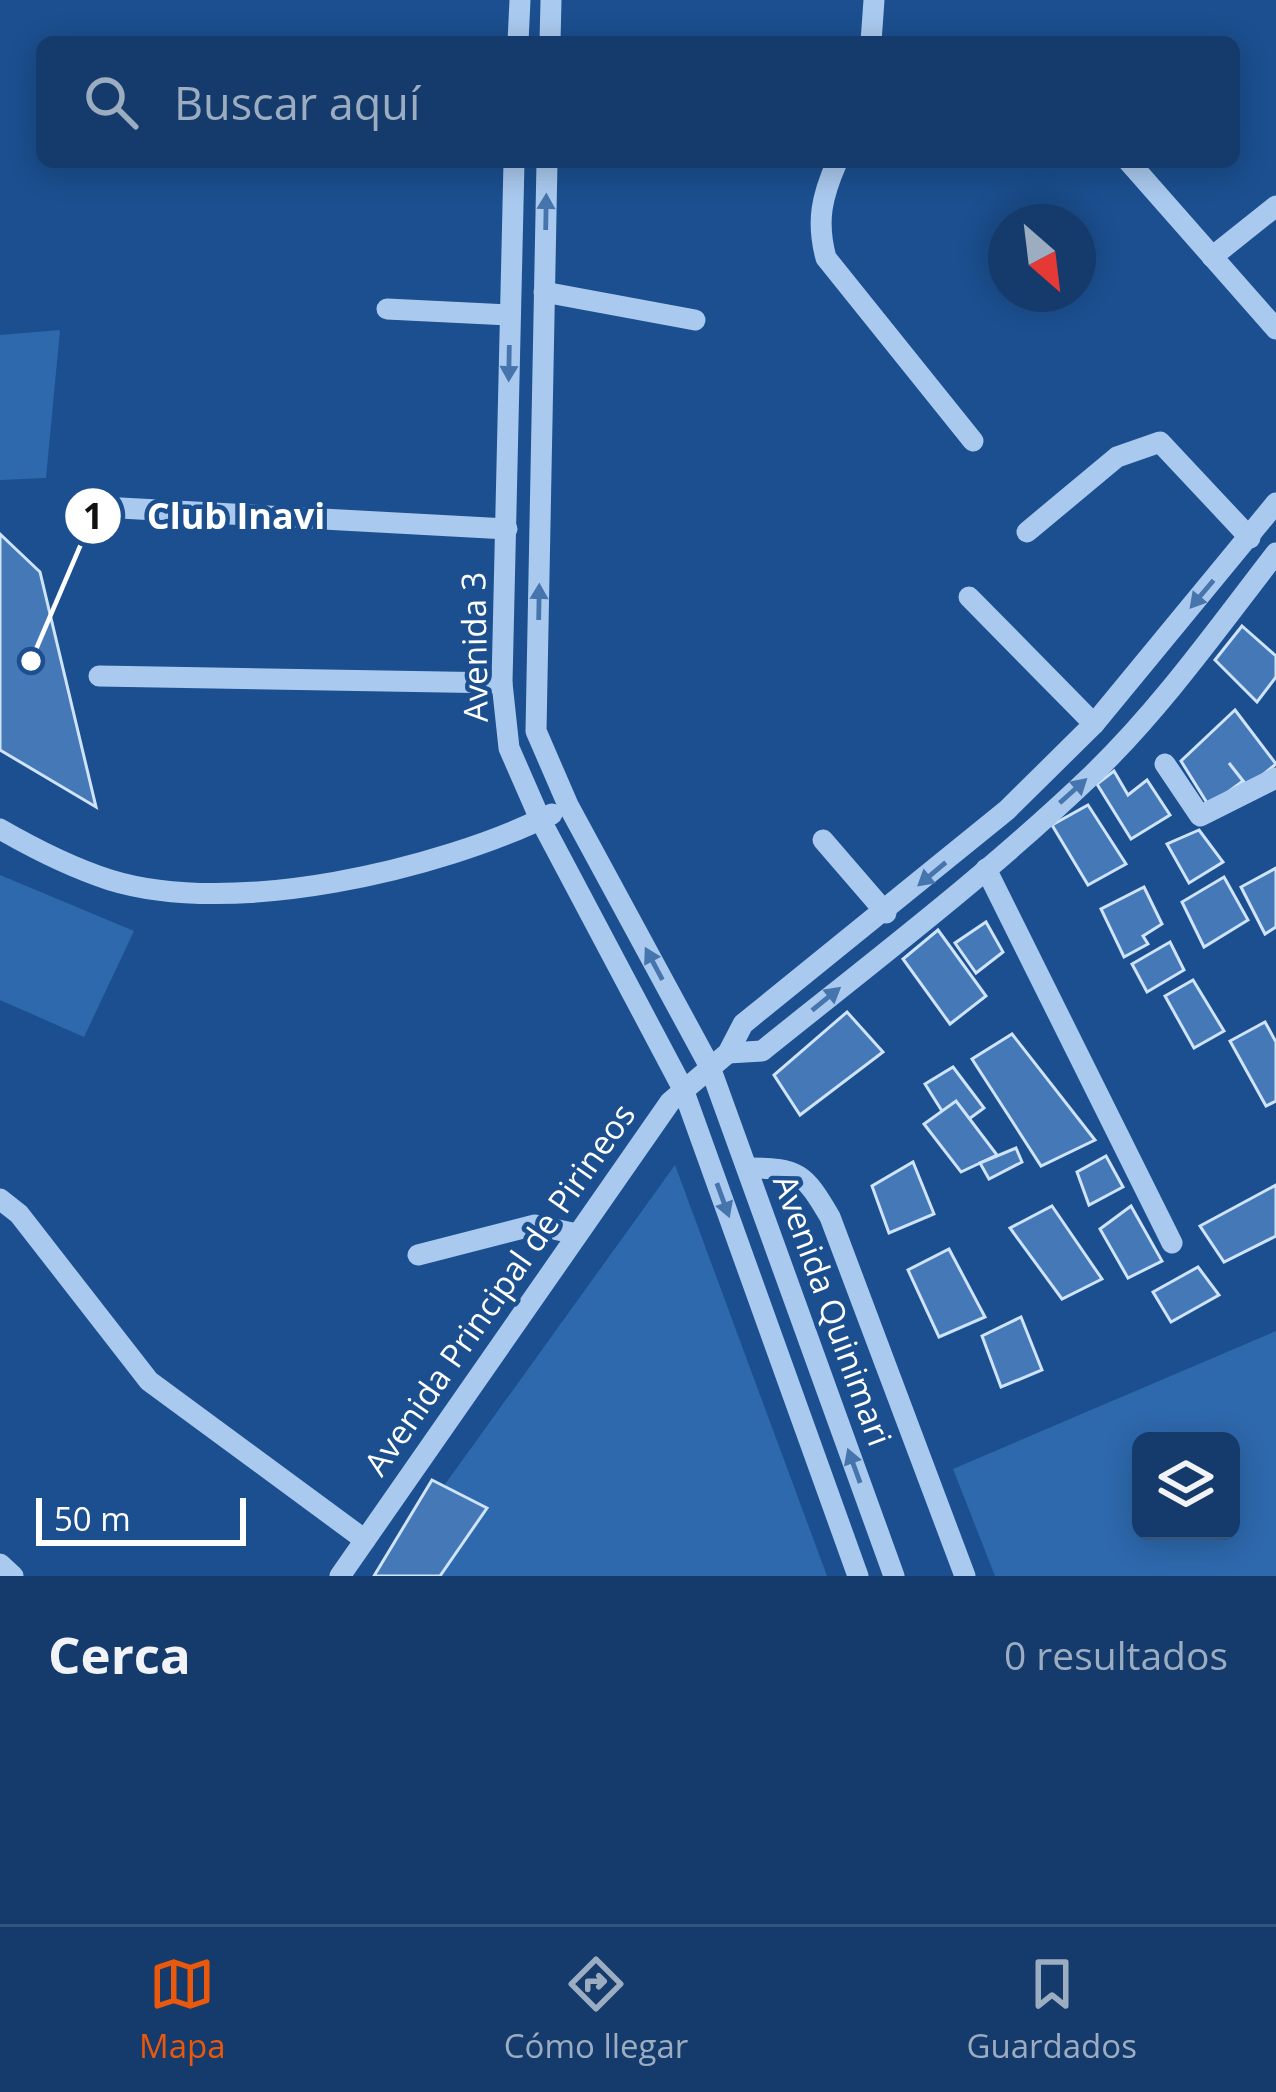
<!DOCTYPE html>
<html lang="es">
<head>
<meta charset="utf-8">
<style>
  body { margin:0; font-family:"Open Sans",sans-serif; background:#1d4271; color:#f1f3f6 }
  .controls { position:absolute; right:36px; bottom:36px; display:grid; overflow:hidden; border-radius:18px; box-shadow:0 6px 30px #0003 }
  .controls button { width:108px; height:108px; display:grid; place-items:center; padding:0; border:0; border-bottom:3px solid #33557e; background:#143b6b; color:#f1f3f6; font:60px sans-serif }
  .compass { position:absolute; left:988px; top:204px; width:108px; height:108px; border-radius:50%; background:#143b6b; box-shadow:0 6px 30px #0003; rotate:152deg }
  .scale { position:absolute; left:36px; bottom:30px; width:210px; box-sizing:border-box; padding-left:12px; border:6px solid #fff; border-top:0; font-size:33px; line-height:42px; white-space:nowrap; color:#fff; -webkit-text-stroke:9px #1b4f8f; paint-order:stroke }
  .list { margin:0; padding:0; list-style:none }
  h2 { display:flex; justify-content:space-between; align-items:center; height:156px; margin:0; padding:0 48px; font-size:51px }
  h2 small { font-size:39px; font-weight:400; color:#9dadc1 }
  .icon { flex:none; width:66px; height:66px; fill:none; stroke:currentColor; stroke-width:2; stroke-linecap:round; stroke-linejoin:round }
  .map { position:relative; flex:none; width:1276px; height:1576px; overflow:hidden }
  .search { position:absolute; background:#143b6b; box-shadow:0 6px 30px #0003; left:36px; right:36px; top:36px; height:132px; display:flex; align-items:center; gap:30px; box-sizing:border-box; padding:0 42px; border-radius:18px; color:#9dadc1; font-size:45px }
  .sheet { height:348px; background:#143b6b }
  nav { display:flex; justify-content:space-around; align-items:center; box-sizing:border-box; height:168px; border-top:3px solid #33557e; background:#143b6b; font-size:33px; color:#9dadc1 }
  nav a { display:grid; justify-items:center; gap:6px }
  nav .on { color:#ea580c }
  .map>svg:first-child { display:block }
  .green { fill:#2e69ad; fill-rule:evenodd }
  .building { fill:#4478b7; stroke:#cfe3fa; stroke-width:3 }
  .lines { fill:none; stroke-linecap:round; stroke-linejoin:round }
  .minor { stroke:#a9c9ee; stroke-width:21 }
  .oneway { fill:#4674ac }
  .labels { text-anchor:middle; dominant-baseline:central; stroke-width:9; stroke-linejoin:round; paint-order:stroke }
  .street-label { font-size:33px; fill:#fff; stroke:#1b4f8f }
  .leader { fill:none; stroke:#fff; stroke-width:4.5 }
  .callout-dot { fill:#fff; stroke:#1b4f8f; stroke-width:4.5 }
  .mark-label { font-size:36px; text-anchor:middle; font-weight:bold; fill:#111 }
  .callout-label { font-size:36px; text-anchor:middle; font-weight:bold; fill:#fff; stroke:#1b4f8f; stroke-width:9; stroke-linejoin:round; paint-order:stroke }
</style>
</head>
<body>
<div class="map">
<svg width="1276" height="1576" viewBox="0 0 1276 1576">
  <rect width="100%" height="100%" fill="#1b4f8f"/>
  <g class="green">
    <polygon points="60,330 46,478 0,480 0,335"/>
    <polygon points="0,875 134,931 84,1037 0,1000"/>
    <polygon points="675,1165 827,1576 379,1576"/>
    <path d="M1276,1331V1576H995L953,1469ZM1141,1441H1231V1531H1141Z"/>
  </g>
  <g class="building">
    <polygon points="0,534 40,572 96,807 0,750"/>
    <polygon points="1242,626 1276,656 1276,677 1257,702 1215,660"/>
    <polygon points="1235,710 1276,764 1248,787 1229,763 1243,781 1209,806 1181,761"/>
    <polygon points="1114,771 1128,795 1147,780 1170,815 1131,839 1097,784"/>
    <polygon points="1088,805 1126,864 1088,885 1052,825"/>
    <polygon points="1199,830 1223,862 1189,883 1167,844"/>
    <polygon points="1276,868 1276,927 1265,934 1241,887"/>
    <polygon points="1224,877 1248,920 1204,947 1182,902"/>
    <polygon points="1144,887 1162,924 1143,936 1148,944 1124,957 1101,909"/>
    <polygon points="986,922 1003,952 976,973 955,943"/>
    <polygon points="938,930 986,996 950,1024 903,959"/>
    <polygon points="1170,942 1184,970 1147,992 1132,964"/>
    <polygon points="1193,980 1224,1031 1194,1048 1165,996"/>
    <polygon points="847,1012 883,1052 800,1115 774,1075"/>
    <polygon points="1265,1022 1276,1042 1276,1101 1266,1106 1230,1041"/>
    <polygon points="1012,1034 1095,1140 1041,1166 972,1059"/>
    <polygon points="953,1067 984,1108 954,1130 925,1084"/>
    <polygon points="956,1101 997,1155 961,1172 924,1124"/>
    <polygon points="1016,1148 1022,1162 989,1179 980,1163"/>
    <polygon points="1106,1156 1123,1187 1089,1205 1077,1172"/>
    <polygon points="913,1162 934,1214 889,1233 872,1186"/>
    <polygon points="1276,1185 1276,1236 1224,1262 1200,1226"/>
    <polygon points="1052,1206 1102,1279 1062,1299 1010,1228"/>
    <polygon points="1131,1206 1162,1261 1128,1278 1100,1229"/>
    <polygon points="949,1249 985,1317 939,1337 908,1270"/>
    <polygon points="1198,1267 1219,1295 1171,1322 1153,1292"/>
    <polygon points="1021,1317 1042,1370 1001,1387 982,1336"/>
    <polygon points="432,1480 487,1508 440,1576 374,1576"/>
  </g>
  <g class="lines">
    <g class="minor">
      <polyline points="518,42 520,0"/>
      <polyline points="550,42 551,0"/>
      <polyline points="871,42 874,0"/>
      <polyline points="514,162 502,683 509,748 540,819 683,1089 858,1576"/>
      <polyline points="547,162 536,731 568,805 710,1067 894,1576"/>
      <path d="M837,162C822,196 816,221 826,258L973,441"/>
      <polyline points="1129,162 1276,329"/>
      <polyline points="1212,257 1276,206"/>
      <polyline points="544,292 695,320"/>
      <polyline points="387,309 509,315"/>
      <polyline points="102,507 507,529"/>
      <polyline points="1027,532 1117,457 1160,442 1250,538"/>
      <polyline points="969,597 1094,724"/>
      <polyline points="99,676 502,683"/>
      <polyline points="1165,764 1200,816 1276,778"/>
      <path d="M0,829C33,848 73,868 110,880C233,918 439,870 552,814"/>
      <polyline points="823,840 886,913"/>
      <polyline points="986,869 1172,1243"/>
      <path d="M728,1053L762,1051C874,961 990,873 1094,773C1162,707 1218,628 1276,553"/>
      <path d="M747,1168C799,1168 804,1173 830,1217L965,1576"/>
      <polyline points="0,1199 19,1214 149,1381 365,1540"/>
      <polyline points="418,1255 535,1225 577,1234"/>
      <polyline points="0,1564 13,1576"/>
      <polyline points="340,1576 670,1102 728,1053 743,1024 1007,810 1094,724 1276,503"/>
    </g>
  </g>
  <defs><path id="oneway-solid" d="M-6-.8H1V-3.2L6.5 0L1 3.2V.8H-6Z" transform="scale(3)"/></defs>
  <g class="oneway">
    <use href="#oneway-solid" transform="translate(546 212) rotate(-89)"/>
    <use href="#oneway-solid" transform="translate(509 363) rotate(91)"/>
    <use href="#oneway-solid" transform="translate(1202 594) rotate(130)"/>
    <use href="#oneway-solid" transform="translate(539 602) rotate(-89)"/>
    <use href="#oneway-solid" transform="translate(1073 791) rotate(-42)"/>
    <use href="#oneway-solid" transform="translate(932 874) rotate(140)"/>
    <use href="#oneway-solid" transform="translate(654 964) rotate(-118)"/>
    <use href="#oneway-solid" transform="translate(826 999) rotate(-39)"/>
    <use href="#oneway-solid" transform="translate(723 1200) rotate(70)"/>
    <use href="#oneway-solid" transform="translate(854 1466) rotate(-110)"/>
  </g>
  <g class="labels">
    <g class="street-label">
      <text transform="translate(474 647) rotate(-91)">Avenida 3</text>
      <text transform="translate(499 1289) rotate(-55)">Avenida Principal de Pirineos</text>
      <text transform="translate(833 1310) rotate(70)">Avenida Quinimari</text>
    </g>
  </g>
  <path class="leader" d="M31 661L93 516"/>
  <g class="callout-dot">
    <circle cx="31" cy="661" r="12"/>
    <circle cx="93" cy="516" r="30"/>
  </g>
  <g class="mark-label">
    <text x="93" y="529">1</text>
  </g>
  <g class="callout-label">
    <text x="236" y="529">Club Inavi</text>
  </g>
</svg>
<div class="controls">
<button><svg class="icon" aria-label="layers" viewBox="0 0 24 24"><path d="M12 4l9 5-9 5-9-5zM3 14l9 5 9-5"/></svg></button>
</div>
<svg class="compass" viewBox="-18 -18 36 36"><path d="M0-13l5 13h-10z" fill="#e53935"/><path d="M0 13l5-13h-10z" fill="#9dadc1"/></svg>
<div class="scale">50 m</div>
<div class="search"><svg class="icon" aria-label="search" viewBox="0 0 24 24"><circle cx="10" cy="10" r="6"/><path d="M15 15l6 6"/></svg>Buscar aquí</div>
</div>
<section class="sheet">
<h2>Cerca<small>0 resultados</small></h2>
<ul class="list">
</ul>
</section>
<nav>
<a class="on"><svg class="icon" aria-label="map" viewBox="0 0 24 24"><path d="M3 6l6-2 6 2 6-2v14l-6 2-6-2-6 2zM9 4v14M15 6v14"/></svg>Mapa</a>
<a><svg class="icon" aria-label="directions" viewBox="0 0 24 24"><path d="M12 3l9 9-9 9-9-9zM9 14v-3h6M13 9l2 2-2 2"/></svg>Cómo llegar</a>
<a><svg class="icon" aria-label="saved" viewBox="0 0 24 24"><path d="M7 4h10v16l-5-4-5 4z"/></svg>Guardados</a>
</nav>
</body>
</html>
